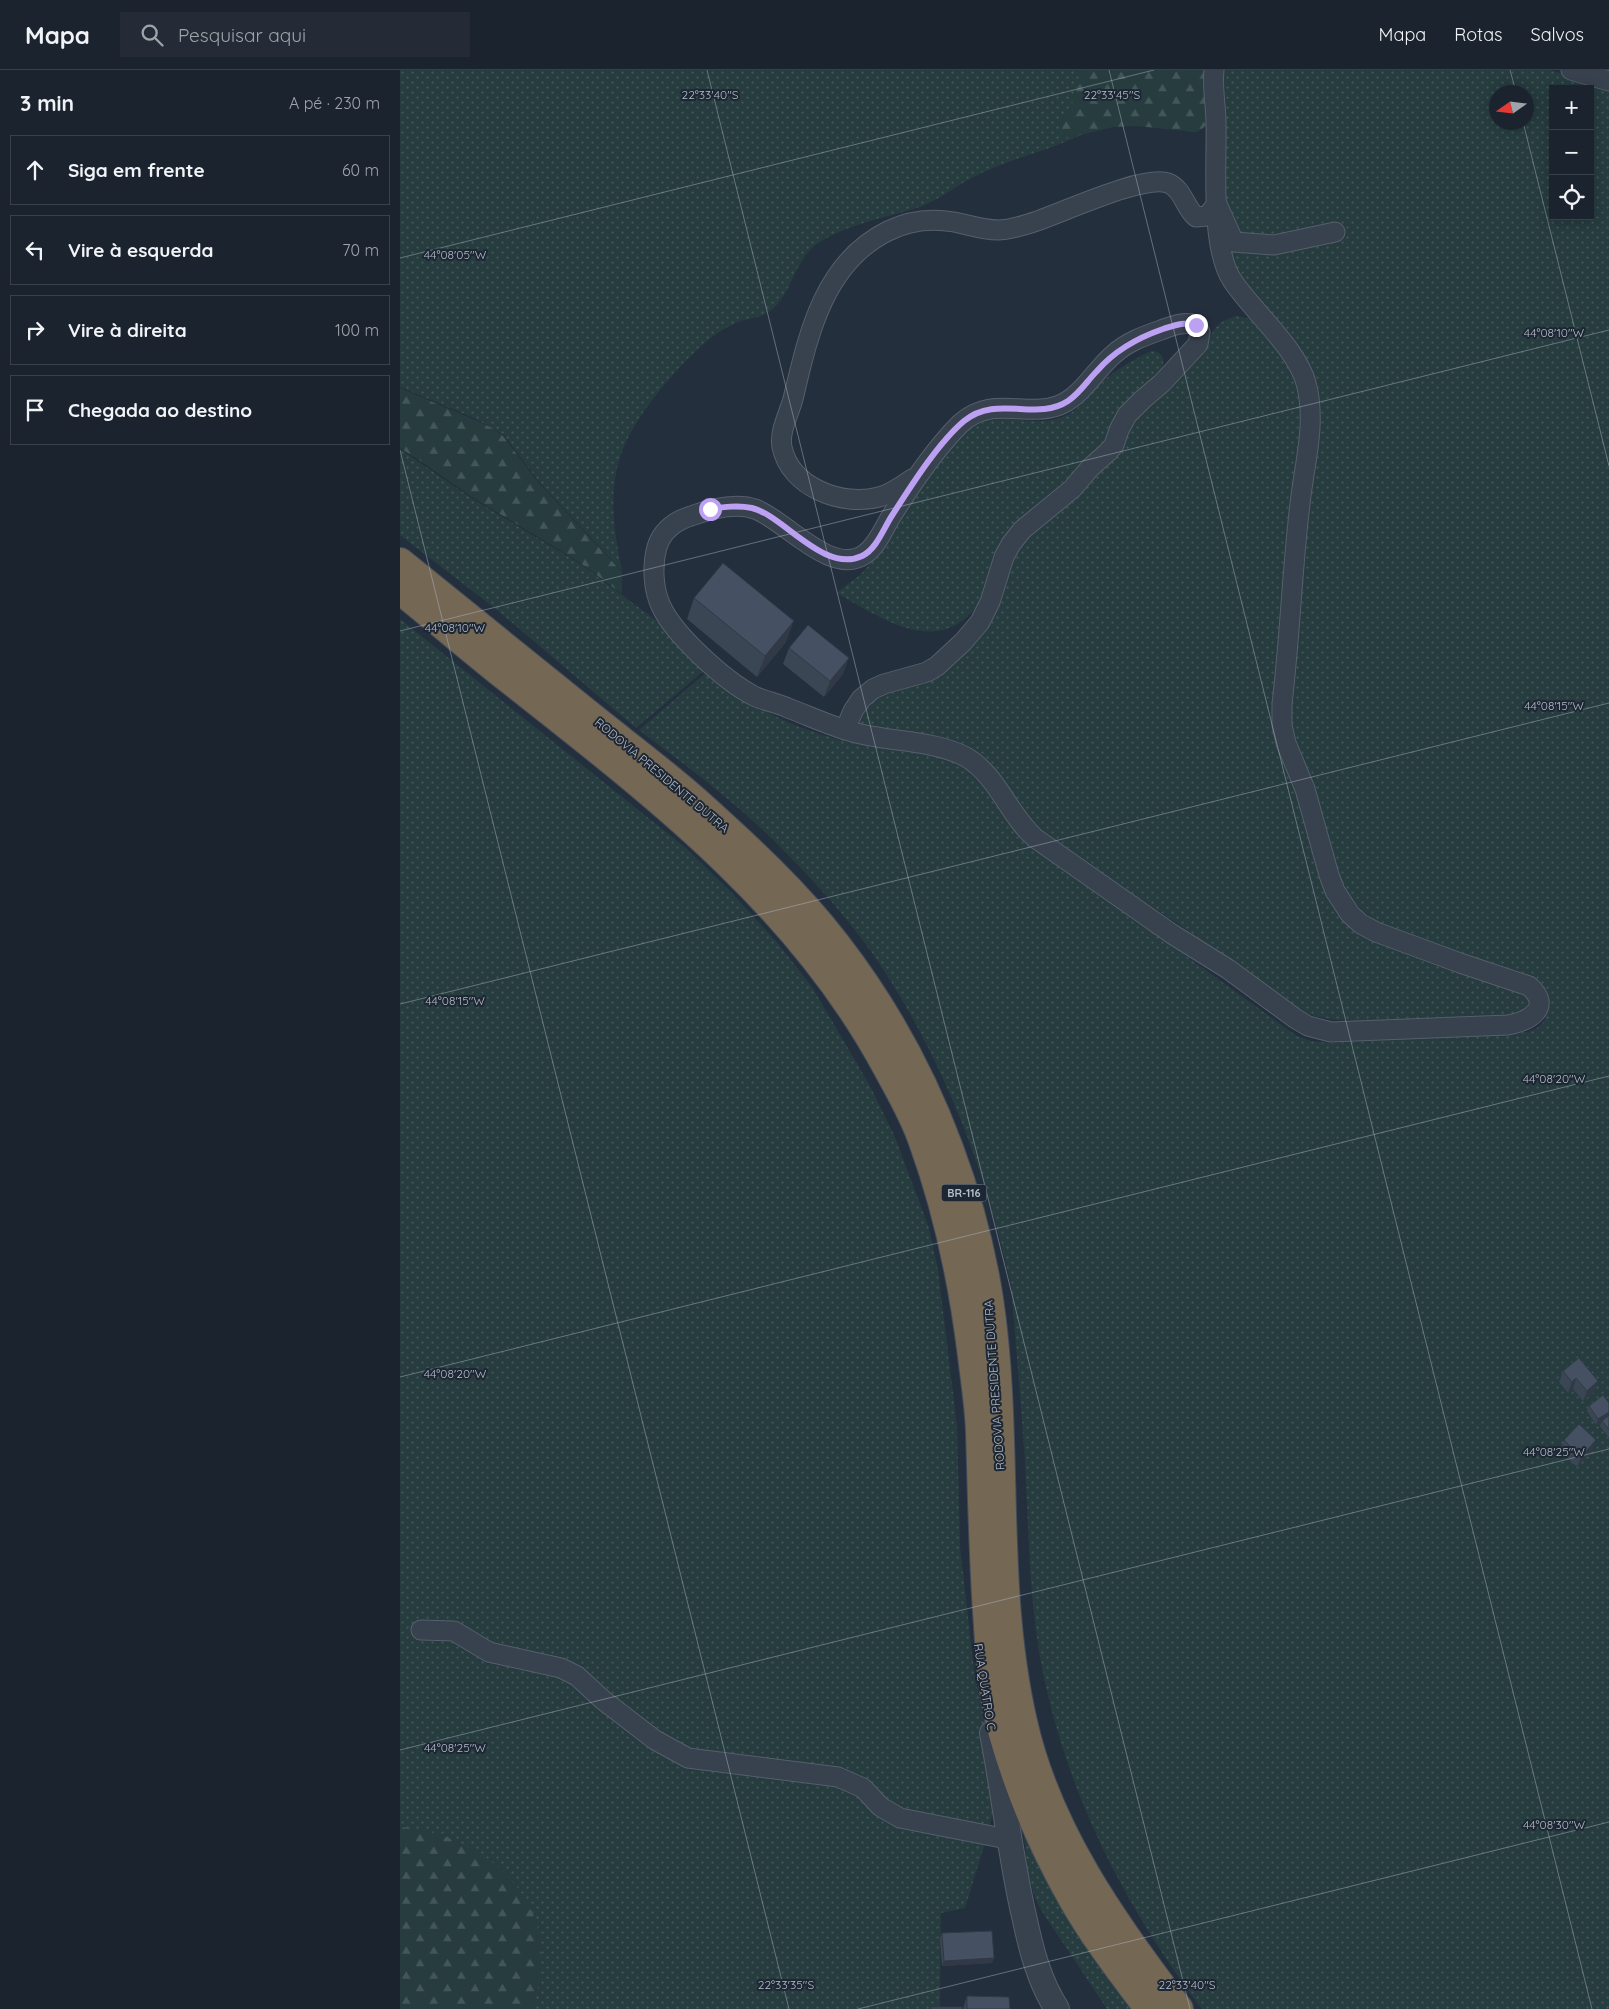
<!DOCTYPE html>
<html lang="pt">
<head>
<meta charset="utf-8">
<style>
  body { margin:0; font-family:Quicksand,sans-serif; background:#242b36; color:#f1f3f6 }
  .controls { position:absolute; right:15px; top:15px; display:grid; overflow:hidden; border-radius:0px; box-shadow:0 2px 12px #0003 }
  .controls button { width:45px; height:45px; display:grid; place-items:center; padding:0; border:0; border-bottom:1px solid #39404a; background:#1b232e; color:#f1f3f6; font:25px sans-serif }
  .compass { position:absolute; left:1089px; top:15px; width:45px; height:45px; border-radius:50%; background:#1b232e; box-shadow:0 2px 12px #0003; rotate:256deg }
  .stop { position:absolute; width:15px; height:15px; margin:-11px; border:4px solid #bca0f2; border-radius:50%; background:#fff }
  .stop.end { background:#bca0f2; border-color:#fff; box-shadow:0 1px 5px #0008 }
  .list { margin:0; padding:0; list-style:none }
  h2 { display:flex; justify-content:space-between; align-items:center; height:65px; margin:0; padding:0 20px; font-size:21px }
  h2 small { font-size:16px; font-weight:400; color:#a0a4aa }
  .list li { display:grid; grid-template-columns:32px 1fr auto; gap:15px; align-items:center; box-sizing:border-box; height:70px; margin:0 10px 10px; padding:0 10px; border:1px solid #39404a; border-radius:0px }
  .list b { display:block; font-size:19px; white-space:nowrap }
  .list em { font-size:16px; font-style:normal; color:#a0a4aa }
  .icon { flex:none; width:28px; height:28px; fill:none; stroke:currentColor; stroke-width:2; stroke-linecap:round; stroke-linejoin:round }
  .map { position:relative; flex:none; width:1209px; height:1939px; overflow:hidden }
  header { display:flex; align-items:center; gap:30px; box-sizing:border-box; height:70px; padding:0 25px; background:#1b232e; border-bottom:1px solid #39404a }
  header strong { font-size:24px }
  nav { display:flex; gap:28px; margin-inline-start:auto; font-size:18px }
  .search { width:350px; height:45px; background:#242b36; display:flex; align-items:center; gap:12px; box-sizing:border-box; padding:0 18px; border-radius:0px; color:#a0a4aa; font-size:19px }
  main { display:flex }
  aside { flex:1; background:#1b232e }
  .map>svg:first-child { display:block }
  .grass { fill:url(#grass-dots); fill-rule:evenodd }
  .forest { fill:url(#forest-firs) }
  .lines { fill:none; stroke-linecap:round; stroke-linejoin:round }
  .minor-casing { stroke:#565f6c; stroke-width:21 }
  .tertiary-casing { stroke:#565f6c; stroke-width:26 }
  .motorway-casing { stroke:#434c59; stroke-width:30 }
  .minor { stroke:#38414e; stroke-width:19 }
  .tertiary { stroke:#38414e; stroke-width:24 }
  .motorway { stroke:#746855; stroke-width:28 }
  .wall { fill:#3b4654 }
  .shaded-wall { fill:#303945 }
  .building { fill:#455162; stroke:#303945 }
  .route { stroke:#bca0f2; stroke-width:6 }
  .ticks { fill:none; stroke:#b4bcc9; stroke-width:1; stroke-opacity:0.45 }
  .labels { text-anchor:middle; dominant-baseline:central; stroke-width:4; stroke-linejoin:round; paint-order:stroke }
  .shield { fill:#1d2633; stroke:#878f9c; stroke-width:1 }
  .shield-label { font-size:11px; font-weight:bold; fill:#b4bcc9 }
  .street-label { font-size:12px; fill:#b4bcc9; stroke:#1d2633 }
  .ticks-label { font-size:12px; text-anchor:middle; fill:#b4bcc9; stroke:#1d2633; stroke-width:4; stroke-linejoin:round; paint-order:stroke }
</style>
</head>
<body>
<header>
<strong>Mapa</strong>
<div class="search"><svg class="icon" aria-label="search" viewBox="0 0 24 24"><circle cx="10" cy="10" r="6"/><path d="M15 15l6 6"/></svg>Pesquisar aqui</div>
<nav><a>Mapa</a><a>Rotas</a><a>Salvos</a></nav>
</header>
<main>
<aside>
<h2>3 min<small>A pé · 230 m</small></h2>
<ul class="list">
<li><svg class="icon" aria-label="ahead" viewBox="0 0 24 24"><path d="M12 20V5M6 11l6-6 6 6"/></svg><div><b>Siga em frente</b></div><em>60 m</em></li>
<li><svg class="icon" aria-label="left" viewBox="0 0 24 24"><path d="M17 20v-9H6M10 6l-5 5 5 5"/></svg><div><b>Vire à esquerda</b></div><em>70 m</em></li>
<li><svg class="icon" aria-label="right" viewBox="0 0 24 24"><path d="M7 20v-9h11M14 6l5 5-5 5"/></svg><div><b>Vire à direita</b></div><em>100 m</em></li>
<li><svg class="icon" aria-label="arrive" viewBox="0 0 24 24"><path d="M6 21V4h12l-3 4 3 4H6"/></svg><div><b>Chegada ao destino</b></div></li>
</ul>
</aside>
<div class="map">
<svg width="1209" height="1939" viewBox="0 0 1209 1939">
  <defs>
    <pattern id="grass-dots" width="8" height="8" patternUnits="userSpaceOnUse" patternTransform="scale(1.25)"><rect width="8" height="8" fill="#263c3f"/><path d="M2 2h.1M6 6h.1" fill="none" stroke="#435659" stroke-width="1.8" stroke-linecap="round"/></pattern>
    <pattern id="forest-firs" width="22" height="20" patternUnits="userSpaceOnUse" patternTransform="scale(1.25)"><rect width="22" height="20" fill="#263c3f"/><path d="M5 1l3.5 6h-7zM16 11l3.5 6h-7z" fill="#435659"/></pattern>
  </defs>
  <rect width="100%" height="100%" fill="#242f3e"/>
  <g class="grass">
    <path d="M0,0H809L806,56L799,61L791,62C762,54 722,52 693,61C677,66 661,74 644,80C619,88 595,96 572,108C555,116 541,129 522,136C488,148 449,153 418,173C393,190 393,225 369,242C360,248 348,248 338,252C333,254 328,257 324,259C293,277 248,331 231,362C206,408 212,451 222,501L139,412L104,365L76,349L0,317Z"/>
    <path d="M821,0H1149L1209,17V1939H802C729,1842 673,1736 646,1617C629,1543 629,1467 625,1392C621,1333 616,1274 611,1216C587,1103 544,992 481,896C456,858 424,822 392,789C346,740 292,700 239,660L308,601C347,634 385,655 434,668C451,673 470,675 487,678C512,683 538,681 561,693C594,710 607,751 632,776C647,791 665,800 683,811L897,966L911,971L931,973L1127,962C1138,959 1145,954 1147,942C1148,933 1146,920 1139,913C1128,902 1105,897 1090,892C1057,881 1024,871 991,860C975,851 961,842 950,826C935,805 929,776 921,752C909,716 896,681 889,645L915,336L830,188L826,169ZM1153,19H1190V146H1153ZM1096,22H1126V52H1096Z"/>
    <path d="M836,246L852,249L892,294L906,336L880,620L938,836L1122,922L1128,929V935L1124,941L1113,945C1062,949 1011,953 960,951C940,950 922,950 904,942L781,856L640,763L595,702L451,657L470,628L542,602L610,486L729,353L802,278L816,257L823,251Z"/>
    <path d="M751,281C763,281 766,290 761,300L709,368L680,398L613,455C601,472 595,491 588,511C586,517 584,526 581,532C577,537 572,542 568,546C528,584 474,543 436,523L460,505L468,496C491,461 546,364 584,352C613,343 636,359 667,345C681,338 688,325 700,314C714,300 733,290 751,281Z"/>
    <polygon points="0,379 73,429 179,493 261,554 306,599 236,658 97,540 0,465"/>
    <polygon points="0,549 286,778 332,823 376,871 412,917 469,1014 495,1067 529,1158 538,1200 557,1356 560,1477 566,1529 574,1601 590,1683 594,1724 593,1742 586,1770 565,1838 541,1843 540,1939 0,1939"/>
    <polygon points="624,1767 667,1838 739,1939 707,1939 641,1840 635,1828 628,1805"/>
  </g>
  <g class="forest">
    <polygon points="680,0 809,0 808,53 802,59 795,62 737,56 713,57 668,68 662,64 660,54 670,39 676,23"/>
    <polygon points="0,318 75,350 92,358 103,366 138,412 222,502 222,524 179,492 72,427 22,392 0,378"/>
    <path d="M0,1757C55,1762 115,1794 135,1849C145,1878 141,1910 133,1939H0Z"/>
  </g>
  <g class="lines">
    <g class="minor-casing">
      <g id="minor">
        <polyline points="1171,0 1209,11"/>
        <path d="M512,409C502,416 491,424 479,427C442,437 390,417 382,377C379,361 389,344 393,329C408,266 423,193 488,161C508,151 531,148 554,152C569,155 583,160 598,160C608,160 618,157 628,154C656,146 742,104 768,113C783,119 785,138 796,147L807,146L817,134L834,172L874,175L935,162"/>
        <path d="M445,660L453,641L461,629L473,619L484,614L527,602L537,596L563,572L580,552L590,532L604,487L611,474L622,460L672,419L690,398L708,382L714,375L719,360L727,345L743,329L762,313L798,274L800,262L796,255C784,251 772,256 761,260C744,266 727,272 714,284C695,300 681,328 657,336C624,347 591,325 560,354C534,380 512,413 492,445C484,457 478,475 465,484C432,508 384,449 355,439C335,432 310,439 291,446C275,451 262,461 257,477C252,495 253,519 261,536C274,565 325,611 354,626C365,631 377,633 388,638C412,647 436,659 461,664C495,672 536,671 566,687C598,706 608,744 635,768L772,864L828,899L896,949L908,956L931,962L1108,955C1130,951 1153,937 1129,916L1060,893L976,862L961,854L950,844L935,821L929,805L905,719L886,673L882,655V634C890,567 892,500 900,434C904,395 916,356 907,317C900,281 853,242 832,210C810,176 817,94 816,53C816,35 812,18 814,0"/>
        <polyline points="21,1560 54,1561 89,1582 161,1598 177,1606 203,1630 255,1670 288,1688 438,1707 463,1718 481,1737 500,1748 602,1768"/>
      </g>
    </g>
    <g class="tertiary-casing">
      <path id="tertiary" d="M592,1663C604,1724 610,1786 624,1846C631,1879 639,1911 657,1939"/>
    </g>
    <g class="motorway-casing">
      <g id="motorway">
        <path d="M0,492C61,541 121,590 182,639C220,670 260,699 297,732C346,776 396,822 436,874C484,936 522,1005 549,1078C567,1126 581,1178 589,1229C610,1369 591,1513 623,1652C647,1759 713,1853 779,1939"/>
        <path d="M0,520C37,550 74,582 111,611C253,723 399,834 486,996C499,1020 514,1045 523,1072C548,1141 563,1213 572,1286C575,1311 579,1336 580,1361C582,1426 583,1491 588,1556C590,1592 593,1630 603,1664C619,1720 643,1777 672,1828C694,1867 722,1903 749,1939"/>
      </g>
    </g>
    <use href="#minor" class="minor"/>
    <use href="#tertiary" class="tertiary"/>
    <use href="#motorway" class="motorway"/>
  </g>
  <g class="wall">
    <polygon points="294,528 386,572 357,607 287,549"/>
    <polygon points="389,578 443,604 424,627 383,594"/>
    <polygon points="1163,1301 1198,1311 1194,1322 1183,1331 1173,1319 1168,1323 1159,1312"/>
    <polygon points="1209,1333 1209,1368 1200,1356 1202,1351 1196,1355 1187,1341 1189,1336"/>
    <polygon points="1164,1370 1192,1381 1177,1397 1160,1381"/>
    <polygon points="542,1863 594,1888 592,1893 542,1896 540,1868"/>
    <polygon points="567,1926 610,1939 563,1939"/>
  </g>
  <g class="shaded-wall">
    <polygon points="394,551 386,572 357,607 365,586"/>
    <polygon points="449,588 443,604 424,627 430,611"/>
    <polygon points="1176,1308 1173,1319 1168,1323 1172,1312"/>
    <polygon points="1198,1311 1194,1322 1183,1331 1187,1321"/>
    <polygon points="1209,1342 1209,1346 1196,1355 1198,1349"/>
    <polygon points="1196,1370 1192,1381 1177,1397 1181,1387"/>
    <polygon points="594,1888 592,1893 542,1896 544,1891"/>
  </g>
  <g class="building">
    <polygon points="323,493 394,551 365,586 294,528"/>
    <polygon points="408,555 449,588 430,611 389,578"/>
    <polygon points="1179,1288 1198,1311 1187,1321 1176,1308 1172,1312 1163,1301"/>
    <polygon points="1203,1325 1209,1333 1209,1342 1198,1349 1189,1336"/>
    <polygon points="1209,1345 1209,1360 1202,1351"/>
    <polygon points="1179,1354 1196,1370 1181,1387 1164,1370"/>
    <polygon points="592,1861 594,1888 544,1891 542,1863"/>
    <polygon points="567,1926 609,1927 610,1939 567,1939"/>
    <rect x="531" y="1937" width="31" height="2"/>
  </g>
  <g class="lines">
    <path class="route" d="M310,439C324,437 338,435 352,438C383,445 424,504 462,486C477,479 484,457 493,444C511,416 538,373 564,351C597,324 636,352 668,331C680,323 687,311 697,301C715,280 737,268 763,259C773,256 785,251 796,255"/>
  </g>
  <path class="ticks" d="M307,0L790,1939M709,0L1192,1939M1110,0L1116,22M1123,52L1209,396M0,188L754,0M0,380L389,1939M0,561L1209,260M0,934L1209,633M0,1307L1209,1006M0,1680L1209,1379M458,1939L1209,1752"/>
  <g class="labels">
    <rect class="shield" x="541.5" y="1114.5" width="45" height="17" rx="4"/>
    <g class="shield-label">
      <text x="564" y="1123">BR-116</text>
    </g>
    <g class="street-label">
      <text transform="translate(262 705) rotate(40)">RODOVIA PRESIDENTE DUTRA</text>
      <text transform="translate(594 1315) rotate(-94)">RODOVIA PRESIDENTE DUTRA</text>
      <text transform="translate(585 1617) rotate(81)">RUA QUATRO C</text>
    </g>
  </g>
  <g class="ticks-label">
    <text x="712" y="29">22°33'45"S</text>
    <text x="310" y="29">22°33'40"S</text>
    <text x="55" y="189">44°08'05"W</text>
    <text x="1154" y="267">44°08'10"W</text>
    <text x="55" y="562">44°08'10"W</text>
    <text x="1154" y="640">44°08'15"W</text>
    <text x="55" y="935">44°08'15"W</text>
    <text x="1154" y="1013">44°08'20"W</text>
    <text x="55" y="1308">44°08'20"W</text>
    <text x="1154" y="1386">44°08'25"W</text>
    <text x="55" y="1682">44°08'25"W</text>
    <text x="1154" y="1759">44°08'30"W</text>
    <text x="386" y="1919">22°33'35"S</text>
    <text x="787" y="1919">22°33'40"S</text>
  </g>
</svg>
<div class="controls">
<button>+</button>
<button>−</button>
<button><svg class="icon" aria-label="locate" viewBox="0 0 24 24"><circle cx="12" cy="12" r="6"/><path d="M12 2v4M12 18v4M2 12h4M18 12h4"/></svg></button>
</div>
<svg class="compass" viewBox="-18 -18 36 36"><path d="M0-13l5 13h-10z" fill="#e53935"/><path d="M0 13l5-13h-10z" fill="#a0a4aa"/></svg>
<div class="stop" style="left:310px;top:439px"></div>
<div class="stop end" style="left:796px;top:255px"></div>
</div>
</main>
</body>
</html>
